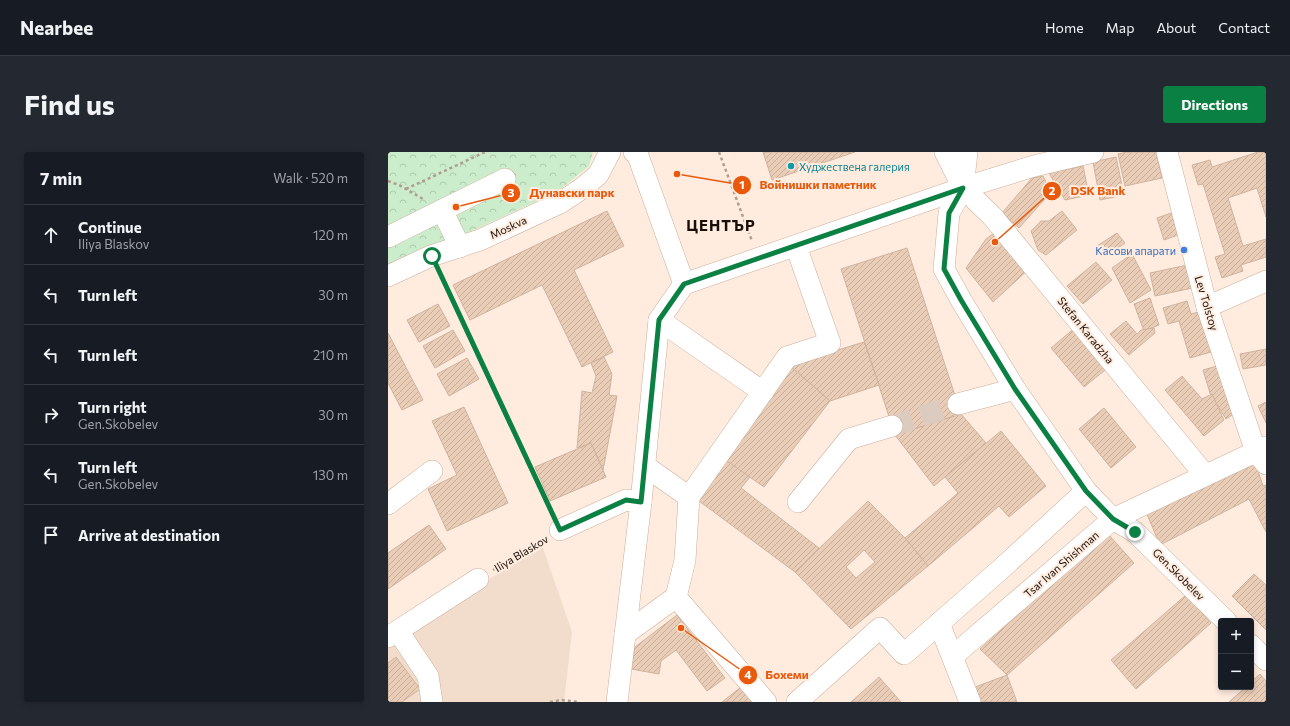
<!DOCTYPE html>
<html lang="en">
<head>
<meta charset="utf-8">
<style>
  body { margin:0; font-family:Commissioner,sans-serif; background:#242831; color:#f1f3f6 }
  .controls { position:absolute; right:12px; bottom:12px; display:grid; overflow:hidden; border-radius:4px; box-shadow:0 2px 6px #0003 }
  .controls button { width:36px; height:36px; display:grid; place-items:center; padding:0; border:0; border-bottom:1px solid #363941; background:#171b24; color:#f1f3f6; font:20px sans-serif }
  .stop { position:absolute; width:12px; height:12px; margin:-9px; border:3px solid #0b8043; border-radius:50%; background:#fff }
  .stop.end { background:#0b8043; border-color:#fff; box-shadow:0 1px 4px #0008 }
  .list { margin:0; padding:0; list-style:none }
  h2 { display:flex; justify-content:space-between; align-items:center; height:52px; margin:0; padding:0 16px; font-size:17px }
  h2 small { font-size:13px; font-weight:400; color:#9ea1a6 }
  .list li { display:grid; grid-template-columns:26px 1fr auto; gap:12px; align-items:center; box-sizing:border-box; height:60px; padding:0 16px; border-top:1px solid #363941 }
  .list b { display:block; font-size:15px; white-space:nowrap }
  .list p { margin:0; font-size:13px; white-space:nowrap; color:#9ea1a6 }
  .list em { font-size:13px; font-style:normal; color:#9ea1a6 }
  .icon { flex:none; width:22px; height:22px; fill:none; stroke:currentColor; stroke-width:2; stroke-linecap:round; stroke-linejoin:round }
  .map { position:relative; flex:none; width:878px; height:550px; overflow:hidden; border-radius:4px }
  header { display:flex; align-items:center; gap:24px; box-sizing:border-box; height:56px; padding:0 20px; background:#171b24; border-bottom:1px solid #363941 }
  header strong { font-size:19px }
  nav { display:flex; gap:22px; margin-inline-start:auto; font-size:14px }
  .intro { display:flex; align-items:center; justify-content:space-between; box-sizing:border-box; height:96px; padding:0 24px }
  h1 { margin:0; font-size:28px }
  .button { padding:10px 18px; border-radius:4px; background:#0b8043; color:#fff; font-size:14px; font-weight:700 }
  main { display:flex; gap:24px; padding:0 24px }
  aside { flex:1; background:#171b24; border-radius:4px; box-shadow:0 2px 6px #0003 }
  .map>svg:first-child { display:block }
  .built { fill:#f2dccc }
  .forest { fill:url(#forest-crowns) }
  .building { fill:url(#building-hatch); stroke:#d0b39e; fill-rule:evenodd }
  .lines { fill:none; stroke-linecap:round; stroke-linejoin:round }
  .minor-tunnel { stroke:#dccbbf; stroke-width:21; stroke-dasharray:21 10; stroke-linecap:butt }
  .minor-casing { stroke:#ccaf9a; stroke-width:22 }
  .path { stroke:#ad9d92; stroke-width:2.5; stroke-dasharray:3 3; stroke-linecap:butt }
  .minor { stroke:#fff; stroke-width:21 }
  .route { stroke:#0b8043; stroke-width:5 }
  .culture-dot { fill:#0f9aa8; stroke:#ffecdf; stroke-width:1.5 }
  .shop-dot { fill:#3f7fe0; stroke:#ffecdf; stroke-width:1.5 }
  .labels { text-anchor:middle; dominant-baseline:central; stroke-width:4; stroke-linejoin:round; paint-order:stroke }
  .culture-label { font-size:11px; fill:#0d838f; stroke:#ffecdf; text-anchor:start }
  .street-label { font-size:11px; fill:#190f08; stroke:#ffecdf }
  .shop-label { font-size:11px; fill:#366cbe; stroke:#ffecdf; text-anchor:end }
  .district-label { font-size:15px; font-weight:bold; letter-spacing:1px; fill:#190f08; stroke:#ffecdf }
  .leader { fill:none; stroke:#e8590c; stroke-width:1.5 }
  .callout-dot { fill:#e8590c; stroke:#ffecdf; stroke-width:1.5 }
  .mark-label { font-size:12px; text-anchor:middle; font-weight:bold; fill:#fff }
  .callout-label { font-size:12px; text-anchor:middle; font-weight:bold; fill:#e8590c; stroke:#ffecdf; stroke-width:4; stroke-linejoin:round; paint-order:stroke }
</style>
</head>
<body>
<header>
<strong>Nearbee</strong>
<nav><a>Home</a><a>Map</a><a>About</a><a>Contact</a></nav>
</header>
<div class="intro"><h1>Find us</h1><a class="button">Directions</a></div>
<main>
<aside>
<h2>7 min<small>Walk · 520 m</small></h2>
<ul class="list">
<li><svg class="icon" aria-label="ahead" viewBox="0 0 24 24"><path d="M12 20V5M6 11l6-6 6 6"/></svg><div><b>Continue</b><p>Iliya Blaskov</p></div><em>120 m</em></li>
<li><svg class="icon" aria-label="left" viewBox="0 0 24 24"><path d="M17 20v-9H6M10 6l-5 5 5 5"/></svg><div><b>Turn left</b></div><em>30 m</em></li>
<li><svg class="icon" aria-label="left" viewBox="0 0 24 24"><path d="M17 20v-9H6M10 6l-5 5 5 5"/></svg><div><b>Turn left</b></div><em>210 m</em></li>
<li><svg class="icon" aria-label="right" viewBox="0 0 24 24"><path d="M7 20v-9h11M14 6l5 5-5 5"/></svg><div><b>Turn right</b><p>Gen.Skobelev</p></div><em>30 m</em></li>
<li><svg class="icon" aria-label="left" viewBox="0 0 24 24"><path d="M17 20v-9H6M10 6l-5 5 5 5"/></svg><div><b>Turn left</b><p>Gen.Skobelev</p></div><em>130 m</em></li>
<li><svg class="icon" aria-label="arrive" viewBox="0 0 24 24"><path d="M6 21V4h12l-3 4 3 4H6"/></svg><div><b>Arrive at destination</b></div></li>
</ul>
</aside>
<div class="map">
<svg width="878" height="550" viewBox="0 0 878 550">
  <defs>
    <pattern id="forest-crowns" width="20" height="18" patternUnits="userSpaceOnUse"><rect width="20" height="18" fill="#cbedcb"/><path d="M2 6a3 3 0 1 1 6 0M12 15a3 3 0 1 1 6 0" fill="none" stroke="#aecaad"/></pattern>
    <pattern id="building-hatch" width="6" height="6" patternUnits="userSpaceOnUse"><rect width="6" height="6" fill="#eacdb7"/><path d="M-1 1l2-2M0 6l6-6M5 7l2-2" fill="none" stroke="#c8af9c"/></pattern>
  </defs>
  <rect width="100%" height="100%" fill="#ffecdf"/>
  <polygon class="built" points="155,396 184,480 176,550 0,550 0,489 25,471"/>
  <polygon class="forest" points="0,0 205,0 201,14 169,40 0,117"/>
  <g class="building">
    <polygon points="375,0 467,0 384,28"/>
    <polygon points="739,0 768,0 774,26 737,34 730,2"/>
    <polygon points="870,0 878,0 878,65 869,36 840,46 855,94 878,87 878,105 853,113 855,119 834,126 827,105 837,102 815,32 810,33 804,13 822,8 824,15"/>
    <polygon points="728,5 736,43 712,48 705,10"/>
    <polygon points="695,14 701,43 677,48 661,21"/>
    <polygon points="655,24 663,40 631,76 614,61 644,26"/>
    <polygon points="219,59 236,94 186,118 225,200 194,215 154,133 82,168 65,133"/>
    <polygon points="674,59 689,78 658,103 650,98 643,79 653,69 661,69"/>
    <polygon points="786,60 793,82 776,88 769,66"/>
    <polygon points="729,81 737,91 717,105 709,94"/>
    <polygon points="605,82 642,116 605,150 578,116 598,87"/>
    <polygon points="519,96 573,262 507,283 453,117"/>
    <polygon points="744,102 763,138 742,151 724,116"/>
    <polygon points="708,110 724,128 695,152 679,134"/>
    <polygon points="804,112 809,135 767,144 762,121"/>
    <polygon points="762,146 771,173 756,179 746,152"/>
    <polygon points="799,149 803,162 818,158 830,198 802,206 791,169 780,172 775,156"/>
    <polygon points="50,152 62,174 31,190 19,168"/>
    <polygon points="738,169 749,182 753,178 766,176 767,181 741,203 722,182"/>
    <polygon points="688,175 721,215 696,235 663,196"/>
    <polygon points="65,178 77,199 47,216 35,194"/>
    <polygon points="0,181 35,248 14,258 0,231"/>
    <polygon points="476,190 491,233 442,249 401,213"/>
    <polygon points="878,197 878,213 855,217 852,202"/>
    <polygon points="216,205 224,222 221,243 229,244 215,318 203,291 189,296 194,239 204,241 208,224 203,211"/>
    <polygon points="79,206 91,227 61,244 49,222"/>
    <polygon points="836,212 850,259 838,267 822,241 815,218"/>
    <polygon points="401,213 442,249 376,335 336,307"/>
    <polygon points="794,224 814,247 824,242 836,268 816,284 777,238"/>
    <polygon points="878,250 878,271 870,254"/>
    <polygon points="76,255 120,351 59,379 40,337 69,323 44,269"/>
    <polygon points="716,256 748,295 723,316 691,277"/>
    <polygon points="573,262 598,291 546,334 507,283"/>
    <polygon points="613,279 658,334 621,365 611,354 540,414 517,386 570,341 557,325"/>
    <polygon points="203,291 218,325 162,349 147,315"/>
    <polygon points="336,307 362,325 353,336 431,396 407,420 307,346"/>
    <polygon points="867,310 875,334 878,333 878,380 861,347 772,393 758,360"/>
    <path d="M480,349L517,386L540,414L463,477L407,420ZM476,398L487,410L468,426L458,415Z"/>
    <polygon points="41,373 58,397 0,437 0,401"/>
    <polygon points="720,382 746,411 619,523 592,497"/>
    <polygon points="866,422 878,433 878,478 844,444"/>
    <polygon points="798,443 823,471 748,537 723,508"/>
    <polygon points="289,463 337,526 319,539 288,498 273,509 271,522 243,517 247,495"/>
    <polygon points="8,505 32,537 14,550 0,550 0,511"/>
    <polygon points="872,522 878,529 878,550 841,550 858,535 863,535 863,530"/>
    <polygon points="619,523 629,550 587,550 582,537"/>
    <polygon points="491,525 513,550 463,550"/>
    <polygon points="353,535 365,550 334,550"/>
  </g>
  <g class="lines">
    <polyline class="minor-tunnel" points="504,274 570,252"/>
    <g class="minor-casing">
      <g id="minor">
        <polyline points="246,0 249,1 296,132"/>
        <polyline points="557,0 575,36 604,64 817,323"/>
        <polyline points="579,0 575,36 561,61 556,117 573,148 627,237 698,339 725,367 747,380 838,469"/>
        <polyline points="779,0 819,155 868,300 878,312"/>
        <polyline points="54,58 72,95"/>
        <polyline points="0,85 117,27"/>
        <polyline points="0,124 43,104 92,88 172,51 193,37 210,23 222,0"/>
        <polyline points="819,155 878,129"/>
        <polyline points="271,168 375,240"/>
        <polyline points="570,252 627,237"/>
        <polyline points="257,314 301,345 297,408 288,445"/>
        <polyline points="301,345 399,205 442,191 408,94"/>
        <polyline points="410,350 461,287 504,274"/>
        <polyline points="0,352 44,319"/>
        <polyline points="172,378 238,348 253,350"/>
        <polyline points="551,471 582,550"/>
        <polyline points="10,479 40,524 44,550"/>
        <polyline points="237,482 288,445 378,550"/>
        <polyline points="0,485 90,427"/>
        <polyline points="863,493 878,508"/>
        <polyline points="565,504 725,367 878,295"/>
        <polyline points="229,550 253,350 271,168 296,132 575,36 646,14 705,0"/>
        <polyline points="409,550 492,476 516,502 613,417 698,339"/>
      </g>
    </g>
    <g class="path">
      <polyline points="331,0 364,89"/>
      <polyline points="0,29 11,33 35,47"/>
      <polyline points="18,37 97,0"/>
      <polyline points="51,120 165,362"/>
      <polyline points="105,418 157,387"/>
      <polyline points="162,550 173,548 191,550"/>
    </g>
    <use href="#minor" class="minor"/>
  </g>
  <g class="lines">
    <polyline class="route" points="44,104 172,378 238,348 253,350 271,168 296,132 575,36 561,61 556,117 573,148 627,237 698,339 725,367 747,380"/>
  </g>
  <circle class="culture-dot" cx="403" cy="14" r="4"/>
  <circle class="shop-dot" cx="796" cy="98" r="4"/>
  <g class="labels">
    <g class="culture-label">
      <text x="411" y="14">Худжествена галерия</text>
    </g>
    <g class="street-label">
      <text transform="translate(120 75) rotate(-25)">Moskva</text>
      <text transform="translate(819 151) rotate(73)">Lev Tolstoy</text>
      <text transform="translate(698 178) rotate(51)">Stefan Karadzha</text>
      <text transform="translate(133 401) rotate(-31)">Iliya Blaskov</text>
      <text transform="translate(673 412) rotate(-41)">Tsar Ivan Shishman</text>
      <text transform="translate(791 422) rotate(45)">Gen.Skobelev</text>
    </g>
    <g class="shop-label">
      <text x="788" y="98">Касови апарати</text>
    </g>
    <g class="district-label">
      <text x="333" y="73">ЦЕНТЪР</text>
    </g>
  </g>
  <path class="leader" d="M289 22L354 33M607 90L664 39M68 55L123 41M293 476L360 523"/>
  <g class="callout-dot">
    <circle cx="289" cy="22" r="4"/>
    <circle cx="607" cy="90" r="4"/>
    <circle cx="68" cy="55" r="4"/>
    <circle cx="293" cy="476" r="4"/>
    <circle cx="354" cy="33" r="10"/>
    <circle cx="664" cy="39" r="10"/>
    <circle cx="123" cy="41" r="10"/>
    <circle cx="360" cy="523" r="10"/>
  </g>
  <g class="mark-label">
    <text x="354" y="37">1</text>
    <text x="664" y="43">2</text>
    <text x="123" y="45">3</text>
    <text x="360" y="527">4</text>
  </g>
  <g class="callout-label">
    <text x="430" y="37">Войнишки паметник</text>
    <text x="710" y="43">DSK Bank</text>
    <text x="184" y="45">Дунавски парк</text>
    <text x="399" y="527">Бохеми</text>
  </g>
</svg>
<div class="controls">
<button>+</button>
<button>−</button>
</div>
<div class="stop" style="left:44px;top:104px"></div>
<div class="stop end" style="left:747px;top:380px"></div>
</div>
</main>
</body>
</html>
